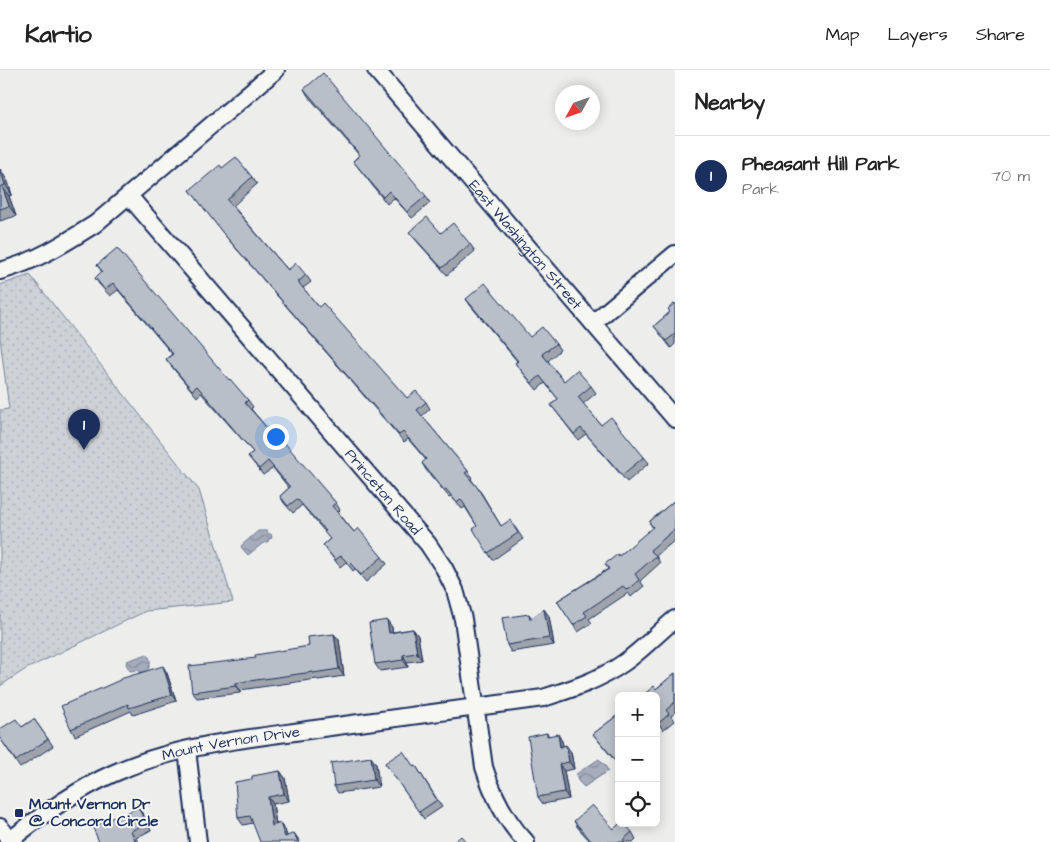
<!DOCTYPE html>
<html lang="en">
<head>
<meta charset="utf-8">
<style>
  body { margin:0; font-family:"Architects Daughter",sans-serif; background:#f2f2f2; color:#222 }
  .controls { position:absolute; right:15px; bottom:15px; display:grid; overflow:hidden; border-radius:8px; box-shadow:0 2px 12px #0003 }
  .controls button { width:45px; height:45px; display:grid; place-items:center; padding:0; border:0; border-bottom:1px solid #e0e0e0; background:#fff; color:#222; font:25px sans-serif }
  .compass { position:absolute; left:555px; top:15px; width:45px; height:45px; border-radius:50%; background:#fff; box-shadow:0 2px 12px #0003; rotate:230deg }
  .you { position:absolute; left:275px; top:366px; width:18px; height:18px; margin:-12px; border:4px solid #fff; border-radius:50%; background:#1a73e8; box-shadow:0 0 0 8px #1a73e833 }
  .badge { display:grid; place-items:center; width:32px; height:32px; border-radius:50%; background:#1b2f5e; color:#fff; font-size:16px; font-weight:700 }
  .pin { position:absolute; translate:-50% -41px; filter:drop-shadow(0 1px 2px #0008) }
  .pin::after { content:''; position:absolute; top:26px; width:18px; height:15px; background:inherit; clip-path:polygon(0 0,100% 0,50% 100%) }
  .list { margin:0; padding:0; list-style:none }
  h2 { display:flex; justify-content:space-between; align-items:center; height:65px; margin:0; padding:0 20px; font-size:21px }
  h2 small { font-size:16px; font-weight:400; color:#767676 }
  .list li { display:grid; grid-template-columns:32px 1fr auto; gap:15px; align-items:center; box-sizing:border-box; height:80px; padding:0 20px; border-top:1px solid #e0e0e0 }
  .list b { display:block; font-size:19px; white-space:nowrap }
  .list p { margin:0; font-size:16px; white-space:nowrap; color:#767676 }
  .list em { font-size:16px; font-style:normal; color:#767676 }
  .icon { flex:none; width:28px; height:28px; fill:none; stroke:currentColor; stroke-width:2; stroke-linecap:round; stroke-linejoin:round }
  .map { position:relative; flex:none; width:675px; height:772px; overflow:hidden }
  header { display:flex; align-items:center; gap:30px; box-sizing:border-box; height:70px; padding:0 25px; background:#fff; border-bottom:1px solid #e0e0e0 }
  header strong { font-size:24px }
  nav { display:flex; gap:28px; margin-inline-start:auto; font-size:18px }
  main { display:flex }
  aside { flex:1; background:#fff }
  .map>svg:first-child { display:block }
  .park { fill:url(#park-dots); stroke:#74809a }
  .water { fill:url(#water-waves); stroke:#6e7a96 }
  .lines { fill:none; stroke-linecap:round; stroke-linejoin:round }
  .minor-casing { stroke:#1b2f5e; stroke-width:20 }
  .minor { stroke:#f6f6f2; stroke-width:16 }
  .wall { fill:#9fa4ac; stroke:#1b2f5e }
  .shaded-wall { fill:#82868c; stroke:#1b2f5e }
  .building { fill:#b9bfc8; stroke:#1b2f5e }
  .poi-dot { fill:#1b2f5e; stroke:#f6f6f2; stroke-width:2 }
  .labels { text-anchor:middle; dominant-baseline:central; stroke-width:4; stroke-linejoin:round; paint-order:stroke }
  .street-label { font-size:15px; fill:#1b2f5e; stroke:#f6f6f2 }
  .poi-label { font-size:15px; font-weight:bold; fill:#1b2f5e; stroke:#f6f6f2; text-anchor:start }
</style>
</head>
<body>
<header>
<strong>Kartio</strong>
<nav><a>Map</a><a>Layers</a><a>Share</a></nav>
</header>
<main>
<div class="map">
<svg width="675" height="772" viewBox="0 0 675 772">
  <defs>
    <pattern id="park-dots" width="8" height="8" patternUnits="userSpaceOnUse" patternTransform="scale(1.25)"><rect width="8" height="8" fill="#ced2d7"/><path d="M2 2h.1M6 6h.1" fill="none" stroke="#b0b5bb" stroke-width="1.8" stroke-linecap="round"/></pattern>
    <pattern id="water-waves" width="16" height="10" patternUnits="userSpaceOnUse" patternTransform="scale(1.25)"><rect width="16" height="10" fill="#a5acbc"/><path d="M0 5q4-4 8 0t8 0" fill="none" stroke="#868c9c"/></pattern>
  </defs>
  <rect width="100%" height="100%" fill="#edeeec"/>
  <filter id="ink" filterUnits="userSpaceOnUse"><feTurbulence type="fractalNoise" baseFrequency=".02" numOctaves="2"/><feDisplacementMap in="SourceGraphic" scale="10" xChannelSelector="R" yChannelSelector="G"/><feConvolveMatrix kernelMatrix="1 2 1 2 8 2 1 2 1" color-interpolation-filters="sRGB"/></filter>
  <g filter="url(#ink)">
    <polygon class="park" points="30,205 199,420 233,532 146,541 26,599 0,616 0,340 9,339 0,268 0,215"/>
    <g class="water">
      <polygon points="258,461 267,461 268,464 271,464 272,468 269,469 268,472 262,474 248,485 241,477 242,475"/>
      <path d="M147,584C153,592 150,598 144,604L138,600L130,601L126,594L127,591Z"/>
      <polygon points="599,689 605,695 608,701 584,717 578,711 576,704"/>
    </g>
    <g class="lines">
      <g class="minor-casing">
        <g id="minor">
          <path id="s1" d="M376,0L675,349"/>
          <path id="s2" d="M129,126L428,474L444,498L455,520L463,549L484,697C493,726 505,750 526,772"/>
          <path d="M0,201C35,192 65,173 95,154L276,0"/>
          <polyline points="593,253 675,184"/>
          <polyline points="187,680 198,772"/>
          <polyline points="0,757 10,770"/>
          <path id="s3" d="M8,772C40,746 74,721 112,704C175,675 247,669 315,659C391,649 467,638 543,628C572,619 600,610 625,592C642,580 658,563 675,549"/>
        </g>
      </g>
      <use href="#minor" class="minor"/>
    </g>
    <g class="wall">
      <polygon points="304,19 426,126 430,133 412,148 394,128 387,134 353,91 359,85 308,26"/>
      <polygon points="222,98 252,107 257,114 233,136 288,200 306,205 311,212 303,218 319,237 407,328 426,332 430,339 422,346 468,401 472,408 471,409 482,424 501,456 515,457 523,469 493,490 488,483 477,456 465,437 462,439 451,426 449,427 426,400 422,393 426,390 408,369 404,372 227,168 190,120"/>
      <polygon points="0,99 8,112 12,125 9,126 16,146 0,151"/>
      <polygon points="409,162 441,163 470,174 475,181 447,205 414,168"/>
      <polygon points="97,195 229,310 248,330 253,337 251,339 268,359 336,433 340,440 338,442 354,462 382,487 387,494 366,512 355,499 353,501 346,492 340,497 323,475 330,469 325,462 302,435 293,443 284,433 280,426 289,418 273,398 263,405 248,386 253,382 201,323 197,327 171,296 166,289 172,284 118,220 110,226 99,214 95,208 102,202"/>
      <polygon points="466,229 530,267 556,274 560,280 548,291 564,311 591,316 596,323 583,334 601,355 644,387 649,393 627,412 586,364 578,370 551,335 558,329 545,313 537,320 515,293 517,291 470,235"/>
      <polygon points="675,233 675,274 671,278 654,256 670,242"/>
      <polygon points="675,430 675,470 656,486 660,493 640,511 644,516 631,527 628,523 589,549 592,553 578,562 557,531 608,499 605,494 619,486 653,458 649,452"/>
      <polygon points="529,544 532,548 549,546 554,575 511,582 507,575"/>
      <polygon points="392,557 392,562 413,559 418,566 422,590 407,592 408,597 380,601 375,594"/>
      <polygon points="334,564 339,570 344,606 318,610 317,609 240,620 240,623 197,628 192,622 256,588 309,576"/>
      <polygon points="167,603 176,631 133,645 131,641 75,666 71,659"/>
      <polygon points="675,603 675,643 671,646 674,651 663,660 660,655 656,659 656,619"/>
      <polygon points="619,644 619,696 593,664"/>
      <polygon points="34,649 53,676 20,698 0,668 22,657"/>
      <polygon points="547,663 549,666 562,671 563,676 571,682 574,699 564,701 569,729 543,734 538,727"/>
      <polygon points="385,693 414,697 416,696 442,737 424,749"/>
      <polygon points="376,694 379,717 338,723 334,716"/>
      <polygon points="280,701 285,708 289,731 273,734 276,754 280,753 285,760 287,766 299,770 300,772 253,753 243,755 238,748 252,709"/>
      <polygon points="143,744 151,760 136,768 138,772 99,772 123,745"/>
      <polygon points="574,751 632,762 636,769 633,772 591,772 578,758"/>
    </g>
    <g class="shaded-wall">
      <polygon points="0,99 8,112 12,125 0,106"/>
      <polygon points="2,116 9,126 16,146 9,136"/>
      <polygon points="544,539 549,546 554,575 549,568"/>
      <polygon points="387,550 392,557 393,570 389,563"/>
      <polygon points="413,559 418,566 422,590 417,583"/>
      <polygon points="334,564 339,570 344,606 339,599"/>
      <polygon points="403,585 407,592 408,597 403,590"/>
      <polygon points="163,596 167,603 176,631 172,625"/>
      <polygon points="235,613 240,620 240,623 236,616"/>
      <polygon points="558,664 562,671 565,683 560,677"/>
      <polygon points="566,675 571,682 574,699 569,692"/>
      <polygon points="371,687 376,694 379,717 374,710"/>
      <polygon points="559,694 564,701 569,729 564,722"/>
      <polygon points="280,701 285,708 289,731 284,724"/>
      <polygon points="268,727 273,734 277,762 272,756"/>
      <polygon points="138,737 143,744 151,760 146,753"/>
      <polygon points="280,753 285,760 289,772 285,767"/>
      <polygon points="294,763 299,770 300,772 298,772"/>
    </g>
    <g class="building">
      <polygon points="323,3 426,126 407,142 389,121 383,127 353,91 360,85 304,19"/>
      <polygon points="236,87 252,107 227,130 288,200 296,193 306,205 298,212 319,237 323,233 407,328 416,321 426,332 417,340 468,401 465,403 477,417 501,456 510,450 518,463 488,483 473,459 477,456 461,429 457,433 446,419 444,420 422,393 426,389 403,362 399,365 222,162 190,120 220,95 222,98"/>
      <polygon points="0,102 1,102 5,115 2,116 9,136 0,139"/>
      <polygon points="427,147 441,163 453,153 470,174 442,198 409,162"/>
      <polygon points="117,178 229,310 230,309 248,330 245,333 268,359 271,357 336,433 332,436 354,462 358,458 382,487 361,505 350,493 349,494 341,486 335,490 323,475 330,469 324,462 326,461 297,429 288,436 280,426 290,417 268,391 259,399 248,386 253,382 197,316 192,320 166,289 173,284 113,213 105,220 95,208 102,201 97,195"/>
      <polygon points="485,213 530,267 542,257 556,274 542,284 564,311 577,300 591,316 578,327 601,355 611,347 644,387 622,405 581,358 574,364 551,335 558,329 540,306 532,313 515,293 518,291 466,229"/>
      <polygon points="675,233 675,264 666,271 654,256 670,242 668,239"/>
      <polygon points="675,430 675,459 650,480 656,486 635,504 639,510 627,520 623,516 584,542 587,546 573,555 557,531 609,499 605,494 618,484 619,486 653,457 649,452"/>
      <polygon points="544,539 549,568 507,575 502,548 529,544 530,549"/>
      <polygon points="387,550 389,563 413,559 417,583 403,585 403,590 375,594 369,553"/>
      <polygon points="334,564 339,599 313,603 313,602 235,613 236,616 192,622 189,596 256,588 255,585 309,576 308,567"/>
      <polygon points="163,596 172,625 129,638 128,634 71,659 61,636 120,610 120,609"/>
      <polygon points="675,603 675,632 666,640 669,644 659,653 656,650 656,626 642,626 654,616 656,619"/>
      <polygon points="619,644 619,686 615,690 593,664"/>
      <polygon points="16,649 22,657 34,649 48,669 16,691 0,668 0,659"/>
      <polygon points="547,663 547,666 558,664 560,677 566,675 569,692 559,694 564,722 538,727 528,667"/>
      <polygon points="403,681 414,697 416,696 437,730 419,742 385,693"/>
      <polygon points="371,687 374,710 334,716 331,693"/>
      <polygon points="280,701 284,724 268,727 272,756 280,753 285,767 294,763 298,772 260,772 250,746 238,748 235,712 252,709 252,706"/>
      <polygon points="592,735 614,759 620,753 624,753 632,762 623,770 625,772 592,772 574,751"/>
      <polygon points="138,737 146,753 131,761 136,772 99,772 93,758 121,743 123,745"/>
      <polygon points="461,766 466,772 454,772"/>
    </g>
  </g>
  <rect class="poi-dot" x="14" y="738" width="10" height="10" rx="2.5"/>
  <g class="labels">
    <g class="street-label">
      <text stroke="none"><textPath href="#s1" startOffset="230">East Washington Street</textPath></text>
      <text stroke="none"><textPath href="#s2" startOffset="390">Princeton Road</textPath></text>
      <text stroke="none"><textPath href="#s3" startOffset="248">Mount Vernon Drive</textPath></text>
    </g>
    <g class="poi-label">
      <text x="29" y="734">Mount Vernon Dr<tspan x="29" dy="17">@ Concord Circle</tspan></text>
    </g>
  </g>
</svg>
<div class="controls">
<button>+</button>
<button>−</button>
<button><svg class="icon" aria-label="locate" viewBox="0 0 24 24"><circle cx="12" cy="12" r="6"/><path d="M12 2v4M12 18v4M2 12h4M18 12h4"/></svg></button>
</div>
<svg class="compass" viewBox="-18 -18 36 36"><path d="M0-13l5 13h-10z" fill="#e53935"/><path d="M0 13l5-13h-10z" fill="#767676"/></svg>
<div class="you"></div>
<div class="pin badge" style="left:84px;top:380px">1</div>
</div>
<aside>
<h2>Nearby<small></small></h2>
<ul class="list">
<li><span class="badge">1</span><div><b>Pheasant Hill Park</b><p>Park</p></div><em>70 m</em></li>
</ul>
</aside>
</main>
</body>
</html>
